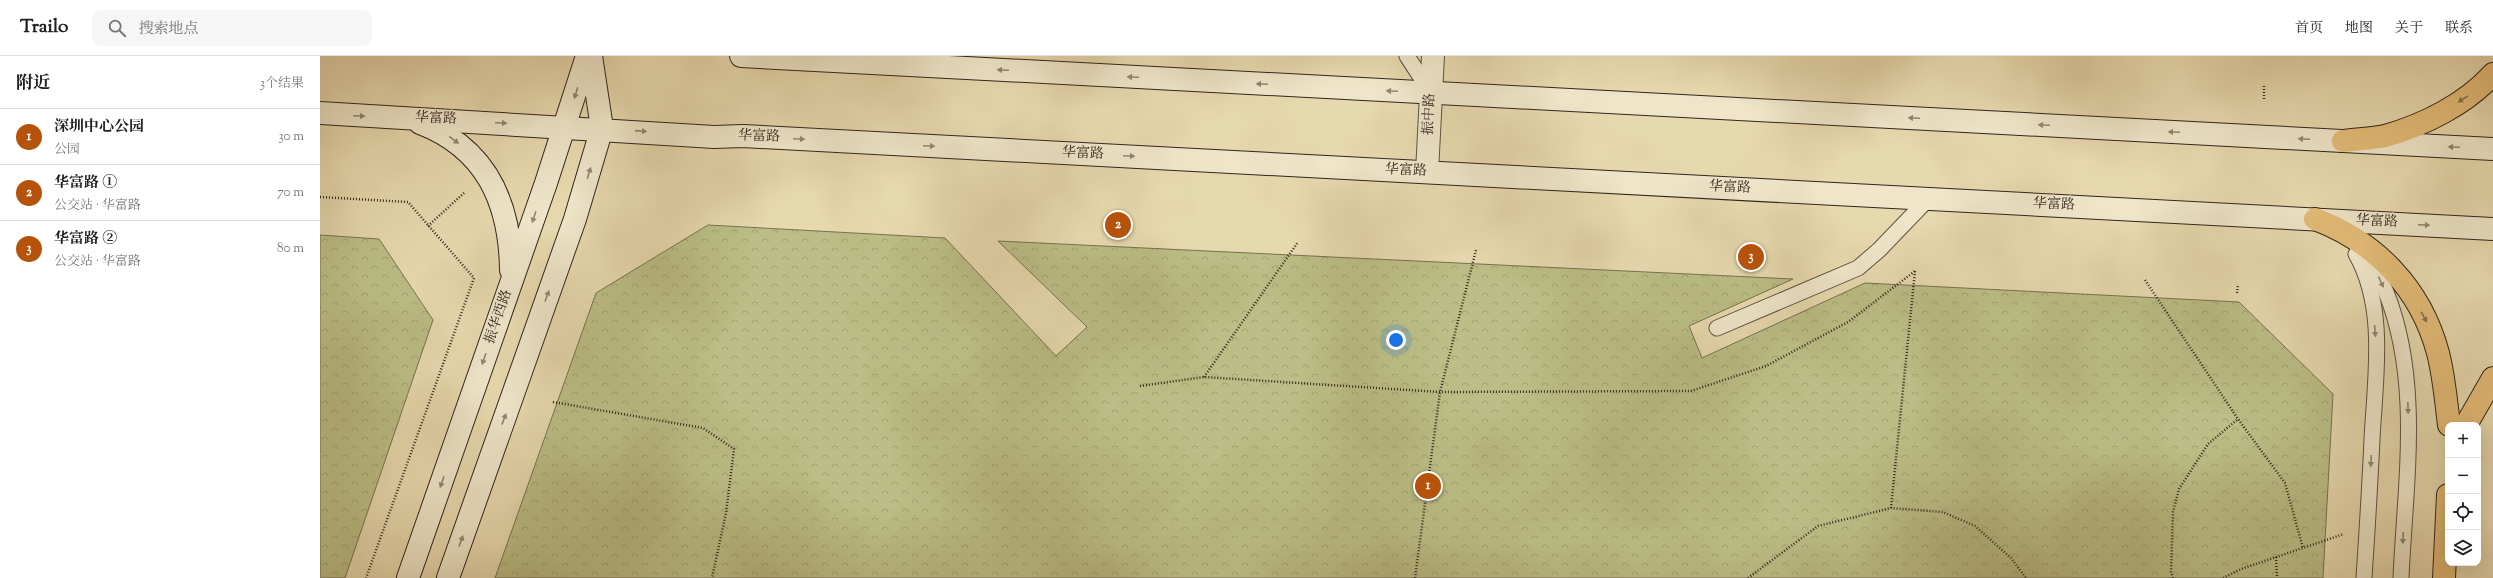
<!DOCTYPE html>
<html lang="zh">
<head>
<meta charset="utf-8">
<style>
  body { margin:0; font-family:"Sorts Mill Goudy","Noto Serif SC",serif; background:#f6f6f6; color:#202124 }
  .controls { position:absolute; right:12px; bottom:12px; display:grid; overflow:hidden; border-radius:8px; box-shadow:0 4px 16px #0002 }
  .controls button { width:36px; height:36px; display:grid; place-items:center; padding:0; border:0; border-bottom:1px solid #e0e0e0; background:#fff; color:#202124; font:20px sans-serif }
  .you { position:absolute; left:1076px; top:284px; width:14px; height:14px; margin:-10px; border:3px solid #fff; border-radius:50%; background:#1a73e8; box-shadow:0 0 0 6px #1a73e833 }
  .badge { display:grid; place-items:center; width:26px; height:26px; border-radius:50%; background:#b45309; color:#fff; font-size:13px; font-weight:700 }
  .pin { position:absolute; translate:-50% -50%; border:2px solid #fff; box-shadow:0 1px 4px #0006 }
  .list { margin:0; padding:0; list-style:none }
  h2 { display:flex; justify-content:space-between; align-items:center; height:52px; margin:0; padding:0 16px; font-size:17px }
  h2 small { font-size:13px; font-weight:400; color:#757577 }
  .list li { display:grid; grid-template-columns:26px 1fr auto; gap:12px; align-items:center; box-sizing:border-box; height:56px; padding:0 16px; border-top:1px solid #e0e0e0 }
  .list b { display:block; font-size:15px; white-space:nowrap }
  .list p { margin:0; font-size:13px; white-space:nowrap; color:#757577 }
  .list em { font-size:13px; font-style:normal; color:#757577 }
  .icon { flex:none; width:22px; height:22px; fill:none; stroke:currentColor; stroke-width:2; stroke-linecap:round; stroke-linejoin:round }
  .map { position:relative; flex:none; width:2173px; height:522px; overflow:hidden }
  header { display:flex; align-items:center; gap:24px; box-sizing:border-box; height:56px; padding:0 20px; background:#fff; border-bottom:1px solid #e0e0e0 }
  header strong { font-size:19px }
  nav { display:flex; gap:22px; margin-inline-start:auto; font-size:14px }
  .search { width:280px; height:36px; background:#f6f6f6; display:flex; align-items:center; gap:10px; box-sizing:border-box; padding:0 14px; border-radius:8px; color:#757577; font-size:15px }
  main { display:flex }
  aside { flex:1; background:#fff }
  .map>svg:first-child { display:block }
  .park { fill:url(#park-crowns); stroke:#767252 }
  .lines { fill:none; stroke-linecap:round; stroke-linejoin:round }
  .service-casing { stroke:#5e5241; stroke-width:17 }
  .tertiary-casing { stroke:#5e5241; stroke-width:24 }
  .secondary-casing { stroke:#30251d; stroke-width:24 }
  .primary-casing { stroke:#30251d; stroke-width:24 }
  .path { stroke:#30251d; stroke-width:2.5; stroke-dasharray:1 2; stroke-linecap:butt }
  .service { stroke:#efe6ca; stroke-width:15 }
  .tertiary { stroke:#efe6ca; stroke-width:22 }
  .secondary { stroke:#efe6ca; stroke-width:22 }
  .primary { stroke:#e4bc77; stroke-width:22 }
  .oneway { fill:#908674 }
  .oneway2 { fill:#8a704a }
  .labels { text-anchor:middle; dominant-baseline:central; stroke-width:3; stroke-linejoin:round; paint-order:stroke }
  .street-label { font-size:14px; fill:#30251d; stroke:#efe6ca }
</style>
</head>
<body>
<header>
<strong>Trailo</strong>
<div class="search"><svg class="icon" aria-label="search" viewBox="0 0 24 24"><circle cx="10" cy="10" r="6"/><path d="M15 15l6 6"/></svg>搜索地点</div>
<nav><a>首页</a><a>地图</a><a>关于</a><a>联系</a></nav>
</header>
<main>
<aside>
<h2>附近<small>3个结果</small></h2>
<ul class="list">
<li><span class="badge">1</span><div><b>深圳中心公园</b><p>公园</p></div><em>30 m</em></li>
<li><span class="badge">2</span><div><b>华富路 ①</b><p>公交站 · 华富路</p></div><em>70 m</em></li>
<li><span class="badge">3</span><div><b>华富路 ②</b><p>公交站 · 华富路</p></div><em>80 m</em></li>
</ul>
</aside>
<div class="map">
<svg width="2173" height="522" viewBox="0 0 2173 522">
  <defs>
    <pattern id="park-crowns" width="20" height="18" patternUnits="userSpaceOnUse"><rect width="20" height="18" fill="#bbbe86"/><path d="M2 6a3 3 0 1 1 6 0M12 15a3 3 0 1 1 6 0" fill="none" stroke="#a1a373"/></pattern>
  </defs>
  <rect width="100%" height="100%" fill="#e7d9ae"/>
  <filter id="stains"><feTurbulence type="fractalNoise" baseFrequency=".005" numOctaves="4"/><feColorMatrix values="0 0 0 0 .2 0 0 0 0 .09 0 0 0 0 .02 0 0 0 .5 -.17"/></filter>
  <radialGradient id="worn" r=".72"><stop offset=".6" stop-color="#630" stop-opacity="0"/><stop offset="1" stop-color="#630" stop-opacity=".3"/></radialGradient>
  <g class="park">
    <polygon points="388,169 625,182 736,300 767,271 678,185 1473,223 1369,270 1382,302 1545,227 1919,246 2013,338 2003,522 175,522 276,237"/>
    <polygon points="0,179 59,183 113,264 25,522 0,522"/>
  </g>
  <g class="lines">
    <g class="service-casing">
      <g id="service">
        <polyline points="1087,0 1111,37"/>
        <path d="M2042,194C2052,205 2060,222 2066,236C2102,326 2085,428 2081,522"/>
        <path d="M2036,198C2067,252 2055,323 2052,383C2050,429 2047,476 2044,522"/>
        <polyline points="1397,272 1538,212 1559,194 1608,143"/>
      </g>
    </g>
    <g class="tertiary-casing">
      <polyline id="tertiary" points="1107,116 1113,0"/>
    </g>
    <g class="secondary-casing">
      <g id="secondary">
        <polyline points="421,0 2173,93"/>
        <polyline points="0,57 394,81 423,80 2173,173"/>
        <path d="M100,67C166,92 190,146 191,214"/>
        <polyline points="88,522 226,127 267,0"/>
        <polyline points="128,522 255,163 282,72 271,0"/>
      </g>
    </g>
    <g class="primary-casing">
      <g id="primary">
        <path d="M2023,85C2036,83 2052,83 2065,80C2104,69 2146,48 2173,18"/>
        <path d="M1995,163C2056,186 2101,233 2118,297C2124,320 2126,345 2129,369"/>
        <polyline points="2146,369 2173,322"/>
        <polyline points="2124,522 2128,439"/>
      </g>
    </g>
    <g class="path">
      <polyline points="1944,43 1944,28"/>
      <polyline points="0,141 88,146 154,222 46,522"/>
      <polyline points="108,170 145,136"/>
      <polyline points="1825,224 1918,363 1965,427 1983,492"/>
      <polyline points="1917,237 1918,228"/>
      <polyline points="884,321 978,186"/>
      <polyline points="820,330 884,321 1120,336 1371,335 1446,310 1528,266 1595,215"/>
      <polyline points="233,346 383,372 414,393 406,457 392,522"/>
      <polyline points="1571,452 1595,215"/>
      <polyline points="1956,501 1957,522"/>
      <polyline points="1095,522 1120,336 1156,194"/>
      <polyline points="1428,522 1498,470 1571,452 1623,456 1655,470 1691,502 1706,522"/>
      <polyline points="1853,522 1851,516 1853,456 1859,433 1888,388 1918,363"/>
      <polyline points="1903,522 1921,513 2024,478"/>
    </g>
    <use href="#service" class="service"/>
    <use href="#tertiary" class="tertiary"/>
    <use href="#secondary" class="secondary"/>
    <use href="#primary" class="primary"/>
  </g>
  <defs><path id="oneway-solid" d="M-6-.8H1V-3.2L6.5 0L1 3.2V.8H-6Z"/></defs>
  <g class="oneway">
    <use href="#oneway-solid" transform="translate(683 14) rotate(-177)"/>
    <use href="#oneway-solid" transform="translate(813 21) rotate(-177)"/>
    <use href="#oneway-solid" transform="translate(942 28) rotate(-177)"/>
    <use href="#oneway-solid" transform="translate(1072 35) rotate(-177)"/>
    <use href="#oneway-solid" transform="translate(256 37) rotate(107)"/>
    <use href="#oneway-solid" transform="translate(39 60) rotate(3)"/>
    <use href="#oneway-solid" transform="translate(1594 62) rotate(-177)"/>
    <use href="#oneway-solid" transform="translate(181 67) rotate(3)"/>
    <use href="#oneway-solid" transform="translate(1724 69) rotate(-177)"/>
    <use href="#oneway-solid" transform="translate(321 75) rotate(4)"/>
    <use href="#oneway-solid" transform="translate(1854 76) rotate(-177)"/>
    <use href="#oneway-solid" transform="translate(479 83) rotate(3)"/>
    <use href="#oneway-solid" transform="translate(1984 83) rotate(-177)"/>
    <use href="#oneway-solid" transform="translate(134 84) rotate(36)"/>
    <use href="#oneway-solid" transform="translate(609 90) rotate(3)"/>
    <use href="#oneway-solid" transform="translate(2134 91) rotate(-177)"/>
    <use href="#oneway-solid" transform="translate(809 100) rotate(3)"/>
    <use href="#oneway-solid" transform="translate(269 117) rotate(-73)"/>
    <use href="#oneway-solid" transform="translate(214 161) rotate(109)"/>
    <use href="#oneway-solid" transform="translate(2104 169) rotate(3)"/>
    <use href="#oneway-solid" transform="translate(2061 226) rotate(65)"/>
    <use href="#oneway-solid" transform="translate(227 240) rotate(-70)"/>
    <use href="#oneway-solid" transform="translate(2055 275) rotate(86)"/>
    <use href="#oneway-solid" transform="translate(164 303) rotate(109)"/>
    <use href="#oneway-solid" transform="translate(2088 352) rotate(88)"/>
    <use href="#oneway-solid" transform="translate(184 363) rotate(-70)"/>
    <use href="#oneway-solid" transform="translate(2051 405) rotate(93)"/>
    <use href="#oneway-solid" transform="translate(122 426) rotate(109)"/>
    <use href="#oneway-solid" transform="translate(2083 482) rotate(93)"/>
    <use href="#oneway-solid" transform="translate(141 485) rotate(-70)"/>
  </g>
  <g class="oneway2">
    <use href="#oneway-solid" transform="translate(2143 43) rotate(148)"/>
    <use href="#oneway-solid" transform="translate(2104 261) rotate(61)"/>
  </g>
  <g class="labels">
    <g class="street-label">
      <text transform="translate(1110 58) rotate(-87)">振中路</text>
      <text transform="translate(116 63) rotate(3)">华富路</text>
      <text transform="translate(439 81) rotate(2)">华富路</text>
      <text transform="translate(763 98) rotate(3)">华富路</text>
      <text transform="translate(1086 115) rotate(3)">华富路</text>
      <text transform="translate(1410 132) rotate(3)">华富路</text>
      <text transform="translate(1734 149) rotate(3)">华富路</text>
      <text transform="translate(2057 166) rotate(3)">华富路</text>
      <text transform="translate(179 261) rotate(-71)">振华西路</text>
    </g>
  </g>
  <rect width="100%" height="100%" filter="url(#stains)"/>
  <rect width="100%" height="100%" fill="url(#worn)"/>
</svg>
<div class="controls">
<button>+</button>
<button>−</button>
<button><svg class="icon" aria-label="locate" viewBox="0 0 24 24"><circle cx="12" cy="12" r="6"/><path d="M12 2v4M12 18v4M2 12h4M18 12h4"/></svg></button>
<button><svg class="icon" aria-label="layers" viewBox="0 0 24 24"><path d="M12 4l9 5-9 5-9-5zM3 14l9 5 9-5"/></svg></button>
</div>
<div class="you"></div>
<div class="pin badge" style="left:1108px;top:430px">1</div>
<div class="pin badge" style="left:798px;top:169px">2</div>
<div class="pin badge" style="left:1431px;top:201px">3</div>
</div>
</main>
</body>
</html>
